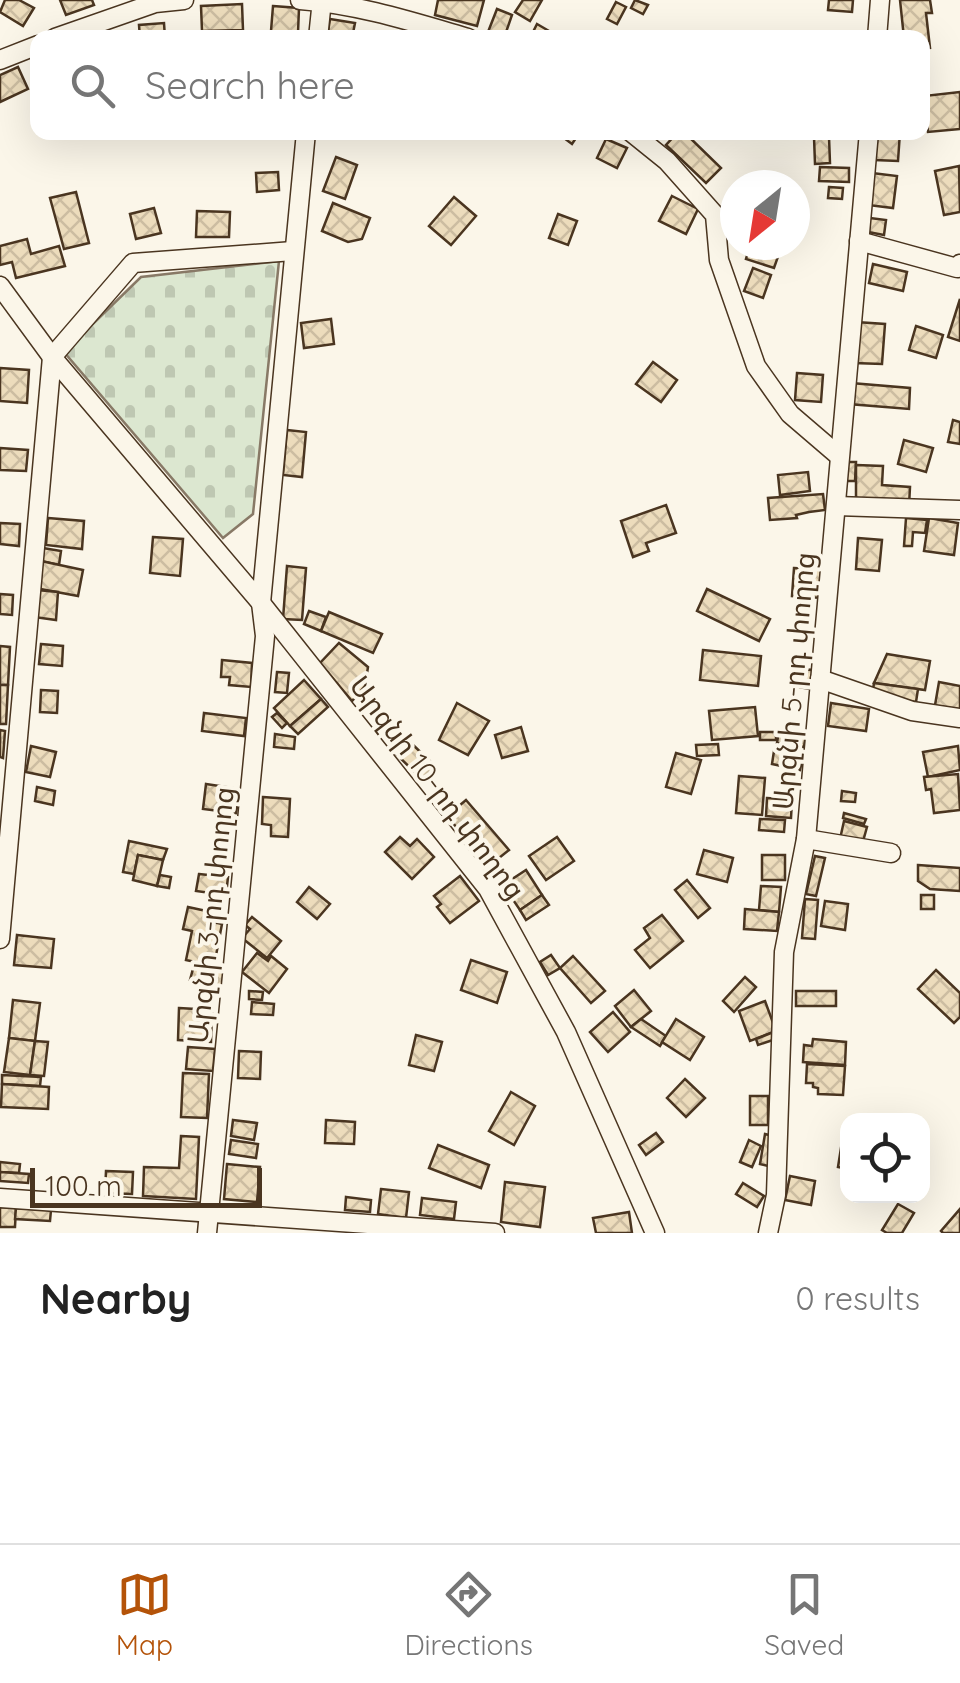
<!DOCTYPE html>
<html lang="en">
<head>
<meta charset="utf-8">
<style>
  body { margin:0; font-family:Quicksand,"Noto Sans Armenian",sans-serif; background:#f6f6f6; color:#222 }
  .controls { position:absolute; right:30px; bottom:30px; display:grid; overflow:hidden; border-radius:20px; box-shadow:0 10px 40px #0002 }
  .controls button { width:90px; height:90px; display:grid; place-items:center; padding:0; border:0; border-bottom:2px solid #e0e0e0; background:#fff; color:#222; font:50px sans-serif }
  .compass { position:absolute; left:720px; top:170px; width:90px; height:90px; border-radius:50%; background:#fff; box-shadow:0 10px 40px #0002; rotate:210deg }
  .scale { position:absolute; left:30px; bottom:25px; width:232px; box-sizing:border-box; padding-left:10px; border:5px solid #4a3520; border-top:0; font-size:28px; line-height:35px; white-space:nowrap; color:#4a3520; -webkit-text-stroke:8px #fbf6e9; paint-order:stroke }
  .list { margin:0; padding:0; list-style:none }
  h2 { display:flex; justify-content:space-between; align-items:center; height:130px; margin:0; padding:0 40px; font-size:42px }
  h2 small { font-size:32px; font-weight:400; color:#767676 }
  .icon { flex:none; width:55px; height:55px; fill:none; stroke:currentColor; stroke-width:2; stroke-linecap:round; stroke-linejoin:round }
  .map { position:relative; flex:none; width:960px; height:1233px; overflow:hidden }
  .search { position:absolute; background:#fff; box-shadow:0 10px 40px #0002; left:30px; right:30px; top:30px; height:110px; display:flex; align-items:center; gap:25px; box-sizing:border-box; padding:0 35px; border-radius:20px; color:#767676; font-size:38px }
  .sheet { height:310px; background:#fff }
  nav { display:flex; justify-content:space-around; align-items:center; box-sizing:border-box; height:140px; border-top:2px solid #e0e0e0; background:#fff; font-size:28px; color:#767676 }
  nav a { display:grid; justify-items:center; gap:5px }
  nav .on { color:#b45309 }
  .map>svg:first-child { display:block }
  .cemetery { fill:url(#cemetery-stones); stroke:#887966; stroke-width:2.5 }
  .building { fill:url(#building-cross-hatch); stroke:#4a3520; stroke-width:2.5 }
  .lines { fill:none; stroke-linecap:round; stroke-linejoin:round }
  .minor-casing { stroke:#4a3520; stroke-width:21 }
  .minor { stroke:#fbf6e9; stroke-width:18 }
  .labels { text-anchor:middle; dominant-baseline:central; stroke-width:8; stroke-linejoin:round; paint-order:stroke }
  .street-label { font-size:28px; fill:#4a3520; stroke:#fbf6e9 }
</style>
</head>
<body>
<div class="map">
<svg width="960" height="1233" viewBox="0 0 960 1233">
  <defs>
    <pattern id="cemetery-stones" width="16" height="16" patternUnits="userSpaceOnUse" patternTransform="scale(2.5)"><rect width="16" height="16" fill="#dce7d0"/><path d="M2 7V4a2 2 0 0 1 4 0v3zM10 15v-3a2 2 0 0 1 4 0v3z" fill="#bec7b2"/></pattern>
    <pattern id="building-cross-hatch" width="8" height="8" patternUnits="userSpaceOnUse" patternTransform="scale(2.5)"><rect width="8" height="8" fill="#ecdcbc"/><path d="M0 0l8 8M0 8l8-8" fill="none" stroke="#ccbda1"/></pattern>
  </defs>
  <rect width="100%" height="100%" fill="#fbf6e9"/>
  <polygon class="cemetery" points="279,261 253,514 223,538 64,352 141,277"/>
  <g class="building">
    <polygon points="5,0 19,0 34,8 23,26 0,12"/>
    <polygon points="60,0 92,0 94,5 66,15"/>
    <polygon points="438,0 484,0 477,26 435,15"/>
    <polygon points="523,0 542,0 530,21 515,12"/>
    <polygon points="635,0 648,5 643,14 631,8"/>
    <polygon points="829,0 853,0 852,12 828,10"/>
    <polygon points="900,0 930,0 932,13 926,13 930,48 922,49 922,38 904,38"/>
    <polygon points="616,2 626,7 617,24 607,19"/>
    <polygon points="242,4 243,30 202,31 201,6"/>
    <polygon points="273,6 299,8 298,33 271,31"/>
    <polygon points="497,9 512,15 504,38 488,32"/>
    <polygon points="330,19 355,23 352,38 327,38"/>
    <polygon points="164,23 165,38 140,38 139,25"/>
    <polygon points="537,24 561,38 530,38"/>
    <polygon points="18,67 28,89 0,102 0,75"/>
    <polygon points="960,92 960,129 928,132 924,96"/>
    <polygon points="556,132 580,132 572,144"/>
    <polygon points="678,132 684,132 721,168 706,183 666,145"/>
    <polygon points="877,132 900,132 898,161 875,160"/>
    <polygon points="814,137 829,137 830,163 815,164"/>
    <polygon points="606,139 627,148 617,168 597,158"/>
    <polygon points="336,157 357,165 345,199 323,191"/>
    <polygon points="959,166 960,212 944,215 935,171"/>
    <polygon points="820,167 849,168 849,182 819,181"/>
    <polygon points="278,172 279,190 257,192 256,173"/>
    <polygon points="872,173 897,176 893,208 868,205"/>
    <polygon points="829,187 843,188 842,199 828,198"/>
    <polygon points="76,192 89,243 64,249 50,198"/>
    <polygon points="672,196 698,209 686,234 659,221"/>
    <polygon points="454,197 476,216 451,245 429,226"/>
    <polygon points="333,203 370,218 362,239 348,242 322,231"/>
    <polygon points="154,208 161,233 136,239 130,214"/>
    <polygon points="197,211 230,212 229,237 196,237"/>
    <polygon points="558,214 577,221 568,245 549,238"/>
    <polygon points="870,218 886,220 884,235 868,232"/>
    <polygon points="27,239 31,254 59,246 65,266 16,278 12,262 0,265 0,246"/>
    <polygon points="750,245 782,245 774,268 746,259"/>
    <polygon points="873,264 907,272 903,291 869,283"/>
    <polygon points="753,268 771,275 763,298 744,291"/>
    <polygon points="960,299 960,341 948,337"/>
    <polygon points="331,319 334,344 304,348 301,323"/>
    <polygon points="856,322 885,324 882,364 854,363"/>
    <polygon points="916,326 943,335 936,358 909,350"/>
    <polygon points="653,362 677,380 661,402 636,384"/>
    <polygon points="0,368 29,370 27,403 0,401"/>
    <polygon points="797,373 823,375 821,402 795,400"/>
    <polygon points="851,383 910,388 909,409 849,404"/>
    <polygon points="953,420 960,422 960,444 948,442"/>
    <polygon points="287,430 306,432 302,477 283,475"/>
    <polygon points="904,440 933,448 926,472 898,464"/>
    <polygon points="0,448 28,450 26,471 0,470"/>
    <polygon points="846,462 856,462 855,481 845,481"/>
    <polygon points="856,465 883,466 882,485 910,487 909,506 856,502"/>
    <polygon points="808,472 810,491 780,495 778,475"/>
    <polygon points="823,494 825,510 809,512 796,515 797,518 770,520 768,498"/>
    <polygon points="666,505 676,533 646,543 649,551 633,557 621,521"/>
    <polygon points="48,518 84,521 82,549 46,545"/>
    <polygon points="906,518 927,520 925,533 913,532 912,546 904,546"/>
    <polygon points="929,518 958,523 954,555 924,551"/>
    <polygon points="0,523 20,524 19,546 0,544"/>
    <polygon points="153,537 183,539 180,576 150,573"/>
    <polygon points="858,538 882,540 879,571 856,569"/>
    <polygon points="43,548 61,551 59,565 41,561"/>
    <polygon points="41,561 83,570 78,596 35,588"/>
    <polygon points="287,566 306,568 302,620 283,619"/>
    <polygon points="794,568 824,570 822,598 792,596"/>
    <polygon points="707,589 770,619 759,641 697,611"/>
    <polygon points="37,590 58,592 56,620 34,617"/>
    <polygon points="0,594 13,595 12,615 0,614"/>
    <polygon points="309,611 326,617 321,631 304,624"/>
    <polygon points="329,612 382,634 373,653 321,631"/>
    <polygon points="339,643 368,667 365,686 352,701 320,663"/>
    <polygon points="41,644 63,646 62,666 39,664"/>
    <polygon points="0,646 10,647 8,685 0,685"/>
    <polygon points="703,650 761,656 758,686 700,680"/>
    <polygon points="887,654 930,661 925,690 874,683"/>
    <polygon points="222,660 252,663 251,687 229,685 230,677 221,677"/>
    <polygon points="800,669 813,670 811,689 798,687"/>
    <polygon points="277,672 289,673 287,693 275,692"/>
    <polygon points="304,680 321,699 290,726 274,708"/>
    <polygon points="939,682 960,686 960,715 934,711"/>
    <polygon points="874,683 918,689 916,702 872,696"/>
    <polygon points="0,685 8,685 6,724 0,724"/>
    <polygon points="41,690 58,691 57,713 40,712"/>
    <polygon points="321,699 328,707 298,734 290,726"/>
    <polygon points="457,703 489,721 468,755 439,740"/>
    <polygon points="831,703 869,709 866,731 828,726"/>
    <polygon points="755,707 758,736 712,740 709,711"/>
    <polygon points="204,713 246,718 244,736 202,731"/>
    <polygon points="277,713 287,723 282,728 272,717"/>
    <polygon points="521,727 528,751 502,758 495,735"/>
    <polygon points="0,730 5,731 3,758 0,757"/>
    <polygon points="779,730 806,734 804,747 777,743"/>
    <rect x="760" y="732" width="16" height="8"/>
    <polygon points="275,734 295,737 294,749 274,747"/>
    <polygon points="410,742 436,767 423,780 397,755"/>
    <polygon points="718,744 719,755 697,756 696,745"/>
    <polygon points="31,746 56,752 50,777 26,772"/>
    <polygon points="958,746 960,770 928,777 923,752"/>
    <polygon points="774,751 803,756 800,770 772,764"/>
    <polygon points="676,753 701,760 691,794 666,787"/>
    <polygon points="958,774 960,810 934,813 931,789 926,790 924,777"/>
    <polygon points="739,776 765,778 762,815 736,813"/>
    <polygon points="206,784 233,788 232,793 239,794 236,813 203,809"/>
    <polygon points="37,787 55,791 53,805 35,801"/>
    <polygon points="842,791 856,793 855,802 841,801"/>
    <polygon points="263,797 290,799 288,837 271,836 271,825 262,824"/>
    <polygon points="767,798 792,800 791,818 766,816"/>
    <polygon points="466,800 509,850 489,866 447,816"/>
    <polygon points="844,813 866,819 864,824 843,818"/>
    <polygon points="760,819 785,820 784,832 759,830"/>
    <polygon points="844,821 867,827 862,845 840,839"/>
    <polygon points="400,837 410,846 417,839 434,857 412,879 385,852"/>
    <polygon points="557,837 574,861 546,880 529,856"/>
    <polygon points="129,841 167,849 163,860 138,855 134,874 123,872"/>
    <polygon points="704,850 733,858 727,882 697,874"/>
    <polygon points="138,855 163,860 157,886 133,880"/>
    <rect x="762" y="855" width="23" height="25"/>
    <polygon points="815,856 825,858 816,896 806,894"/>
    <polygon points="918,865 960,868 960,891 930,889 918,881"/>
    <polygon points="526,870 542,895 520,910 503,885"/>
    <polygon points="199,874 228,877 226,895 196,891"/>
    <polygon points="160,875 171,877 169,888 157,886"/>
    <polygon points="460,876 479,901 450,923 437,907 441,904 434,896"/>
    <polygon points="687,880 710,908 698,918 675,890"/>
    <polygon points="761,886 781,887 779,912 759,910"/>
    <polygon points="309,887 330,904 317,919 297,902"/>
    <polygon points="542,895 549,905 526,920 520,910"/>
    <rect x="921" y="895" width="13" height="14"/>
    <polygon points="805,899 818,900 815,939 802,938"/>
    <polygon points="825,901 848,904 845,930 821,926"/>
    <polygon points="188,907 211,912 209,921 222,924 214,966 186,960 192,931 183,929"/>
    <polygon points="745,909 779,912 777,931 744,929"/>
    <polygon points="662,915 683,941 650,968 635,950 650,938 644,928"/>
    <polygon points="252,917 281,941 267,958 242,938 250,929 245,925"/>
    <polygon points="17,935 54,939 51,968 14,965"/>
    <polygon points="257,953 268,961 271,956 287,969 269,993 242,972"/>
    <polygon points="551,955 560,968 548,975 540,962"/>
    <polygon points="573,956 605,991 591,1003 560,968"/>
    <polygon points="471,960 507,972 497,1003 461,990"/>
    <polygon points="194,965 226,972 223,987 190,980"/>
    <polygon points="936,970 960,993 960,1017 954,1023 918,989"/>
    <polygon points="745,977 756,987 734,1012 723,1001"/>
    <polygon points="634,990 651,1011 631,1027 615,1006"/>
    <polygon points="249,991 263,992 262,1000 249,999"/>
    <rect x="796" y="991" width="40" height="15"/>
    <polygon points="13,1000 40,1003 35,1041 9,1038"/>
    <polygon points="765,1001 776,1031 750,1041 739,1011"/>
    <polygon points="252,1002 274,1004 273,1015 251,1014"/>
    <polygon points="179,1008 212,1010 211,1042 178,1040"/>
    <polygon points="613,1012 630,1032 608,1052 590,1032"/>
    <polygon points="641,1019 666,1036 660,1046 631,1027"/>
    <polygon points="676,1019 704,1037 690,1060 662,1042"/>
    <polygon points="776,1031 779,1038 758,1045 756,1039"/>
    <polygon points="416,1035 442,1042 434,1071 409,1065"/>
    <polygon points="9,1038 35,1041 30,1075 4,1072"/>
    <polygon points="813,1039 846,1042 845,1065 803,1062 804,1045 812,1046"/>
    <polygon points="35,1041 48,1042 44,1076 30,1075"/>
    <polygon points="188,1047 215,1049 213,1071 186,1069"/>
    <polygon points="239,1051 261,1052 260,1079 238,1078"/>
    <polygon points="807,1064 845,1066 843,1095 818,1094 818,1088 813,1087 813,1083 806,1083"/>
    <polygon points="183,1073 209,1074 207,1118 181,1117"/>
    <polygon points="2,1075 41,1077 40,1086 2,1084"/>
    <polygon points="685,1079 705,1098 686,1117 667,1098"/>
    <polygon points="2,1084 49,1087 48,1109 1,1107"/>
    <polygon points="511,1092 535,1106 514,1145 489,1131"/>
    <rect x="750" y="1096" width="18" height="29"/>
    <polygon points="233,1120 257,1123 254,1140 231,1136"/>
    <polygon points="326,1120 355,1122 354,1144 325,1143"/>
    <polygon points="656,1133 663,1142 646,1155 639,1145"/>
    <polygon points="765,1134 773,1136 768,1166 760,1164"/>
    <polygon points="181,1136 199,1137 196,1199 143,1196 144,1167 179,1168"/>
    <polygon points="231,1140 258,1144 256,1158 229,1154"/>
    <polygon points="749,1140 761,1146 752,1167 740,1162"/>
    <polygon points="438,1145 489,1165 481,1188 429,1168"/>
    <polygon points="841,1148 848,1149 848,1169 838,1167"/>
    <polygon points="0,1162 20,1164 19,1173 0,1172"/>
    <polygon points="227,1164 260,1167 257,1202 224,1199"/>
    <polygon points="106,1171 133,1172 132,1194 105,1193"/>
    <polygon points="0,1172 29,1174 28,1183 0,1181"/>
    <polygon points="790,1176 815,1181 811,1205 785,1200"/>
    <polygon points="505,1182 545,1187 540,1227 501,1222"/>
    <polygon points="743,1183 764,1196 757,1207 736,1194"/>
    <polygon points="381,1189 409,1192 406,1218 378,1214"/>
    <polygon points="346,1197 371,1200 370,1212 345,1210"/>
    <polygon points="422,1198 456,1202 454,1219 420,1215"/>
    <polygon points="898,1204 914,1213 902,1233 887,1233 882,1230"/>
    <polygon points="0,1207 16,1208 15,1227 0,1227"/>
    <polygon points="16,1208 51,1210 50,1221 15,1219"/>
    <polygon points="960,1209 960,1233 943,1233 941,1231"/>
    <polygon points="629,1212 632,1233 596,1233 593,1218"/>
  </g>
  <g class="lines">
    <g class="minor-casing">
      <g id="minor">
        <path d="M300,0C357,4 413,22 468,38"/>
        <polyline points="55,38 155,3 184,0"/>
        <polyline points="318,38 322,0"/>
        <polyline points="877,38 880,0"/>
        <polyline points="0,60 38,45"/>
        <polyline points="631,132 667,161 715,215 719,260 756,366 790,414 839,456"/>
        <polyline points="859,241 957,268 960,264"/>
        <polyline points="0,286 52,357 261,603 488,889 566,1032 655,1233"/>
        <polyline points="836,506 960,510"/>
        <polyline points="820,679 912,711 960,718"/>
        <polyline points="806,839 891,853"/>
        <polyline points="0,939 52,357 133,263 293,251"/>
        <polyline points="0,1198 495,1233"/>
        <polyline points="207,1233 265,636 261,603 306,132"/>
        <polyline points="768,1233 776,1195 784,952 806,839 869,132"/>
      </g>
    </g>
    <use href="#minor" class="minor"/>
  </g>
  <g class="labels">
    <g class="street-label">
      <text transform="translate(793 681) rotate(-85)">Արզնի 5-րդ փողոց</text>
      <text transform="translate(438 787) rotate(53)">Արզնի 10-րդ փողոց</text>
      <text transform="translate(210 915) rotate(-84)">Արզնի 3-րդ փողոց</text>
    </g>
  </g>
</svg>
<div class="controls">
<button><svg class="icon" aria-label="locate" viewBox="0 0 24 24"><circle cx="12" cy="12" r="6"/><path d="M12 2v4M12 18v4M2 12h4M18 12h4"/></svg></button>
</div>
<svg class="compass" viewBox="-18 -18 36 36"><path d="M0-13l5 13h-10z" fill="#e53935"/><path d="M0 13l5-13h-10z" fill="#767676"/></svg>
<div class="scale">100 m</div>
<div class="search"><svg class="icon" aria-label="search" viewBox="0 0 24 24"><circle cx="10" cy="10" r="6"/><path d="M15 15l6 6"/></svg>Search here</div>
</div>
<section class="sheet">
<h2>Nearby<small>0 results</small></h2>
<ul class="list">
</ul>
</section>
<nav>
<a class="on"><svg class="icon" aria-label="map" viewBox="0 0 24 24"><path d="M3 6l6-2 6 2 6-2v14l-6 2-6-2-6 2zM9 4v14M15 6v14"/></svg>Map</a>
<a><svg class="icon" aria-label="directions" viewBox="0 0 24 24"><path d="M12 3l9 9-9 9-9-9zM9 14v-3h6M13 9l2 2-2 2"/></svg>Directions</a>
<a><svg class="icon" aria-label="saved" viewBox="0 0 24 24"><path d="M7 4h10v16l-5-4-5 4z"/></svg>Saved</a>
</nav>
</body>
</html>
